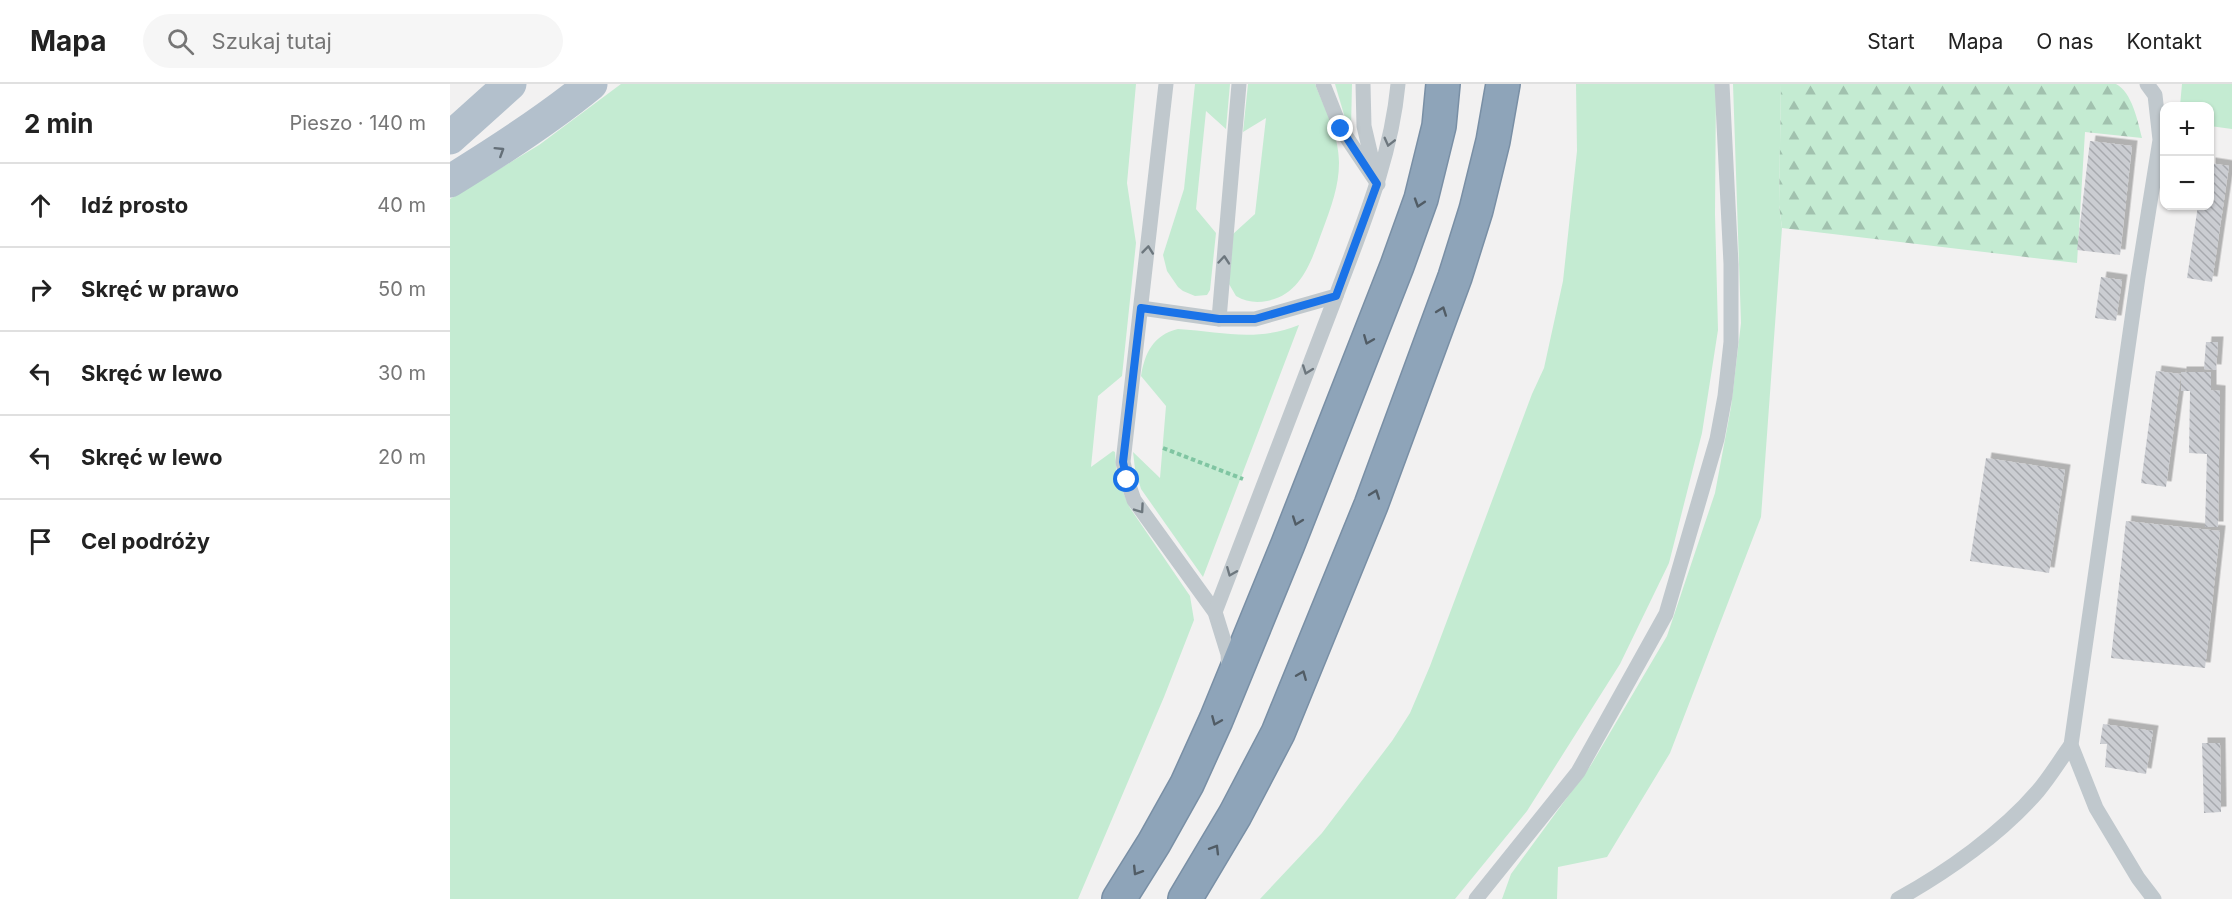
<!DOCTYPE html>
<html lang="pl">
<head>
<meta charset="utf-8">
<style>
  body { margin:0; font-family:Inter,sans-serif; background:#f6f6f6; color:#222 }
  .controls { position:absolute; right:18px; top:18px; display:grid; overflow:hidden; border-radius:12px; box-shadow:0 2px 4px #0004 }
  .controls button { width:54px; height:54px; display:grid; place-items:center; padding:0; border:0; border-bottom:2px solid #e0e0e0; background:#fff; color:#222; font:30px sans-serif }
  .stop { position:absolute; width:18px; height:18px; margin:-14px; border:4px solid #1a73e8; border-radius:50%; background:#fff }
  .stop.end { background:#1a73e8; border-color:#fff; box-shadow:0 2px 6px #0008 }
  .list { margin:0; padding:0; list-style:none }
  h2 { display:flex; justify-content:space-between; align-items:center; height:78px; margin:0; padding:0 24px; font-size:26px }
  h2 small { font-size:20px; font-weight:400; color:#767676 }
  .list li { display:grid; grid-template-columns:39px 1fr auto; gap:18px; align-items:center; box-sizing:border-box; height:84px; padding:0 24px; border-top:2px solid #e0e0e0 }
  .list b { display:block; font-size:22px; white-space:nowrap }
  .list em { font-size:20px; font-style:normal; color:#767676 }
  .icon { flex:none; width:33px; height:33px; fill:none; stroke:currentColor; stroke-width:2; stroke-linecap:round; stroke-linejoin:round }
  .map { position:relative; flex:none; width:1782px; height:815px; overflow:hidden }
  header { display:flex; align-items:center; gap:36px; box-sizing:border-box; height:84px; padding:0 30px; background:#fff; border-bottom:2px solid #e0e0e0 }
  header strong { font-size:28px }
  nav { display:flex; gap:33px; margin-inline-start:auto; font-size:21px }
  .search { width:420px; height:54px; background:#f6f6f6; display:flex; align-items:center; gap:15px; box-sizing:border-box; padding:0 21px; border-radius:33px; color:#767676; font-size:22px }
  main { display:flex }
  aside { flex:1; background:#fff }
  .map>svg:first-child { display:block }
  .grass { fill:#c4ebd2 }
  .forest { fill:url(#forest-firs) }
  .building { fill:url(#building-back-hatch); filter:url(#shadow) }
  .lines { fill:none; stroke-linecap:round; stroke-linejoin:round }
  .motorway-casing { stroke:#798fa5; stroke-width:36 }
  .path { stroke:#80c5a2; stroke-width:4; stroke-dasharray:4.5 3; stroke-linecap:butt }
  .service { stroke:#c0c8cd; stroke-width:15 }
  .primary { stroke:#b3c0cc; stroke-width:33 }
  .motorway { stroke:#8ea4b9; stroke-width:33 }
  .oneway { stroke:#6d777e }
  .oneway2 { stroke:#646f78 }
  .oneway3 { stroke:#515c65 }
  .route { stroke:#1a73e8; stroke-width:8 }
</style>
</head>
<body>
<header>
<strong>Mapa</strong>
<div class="search"><svg class="icon" aria-label="search" viewBox="0 0 24 24"><circle cx="10" cy="10" r="6"/><path d="M15 15l6 6"/></svg>Szukaj tutaj</div>
<nav><a>Start</a><a>Mapa</a><a>O nas</a><a>Kontakt</a></nav>
</header>
<main>
<aside>
<h2>2 min<small>Pieszo · 140 m</small></h2>
<ul class="list">
<li><svg class="icon" aria-label="ahead" viewBox="0 0 24 24"><path d="M12 20V5M6 11l6-6 6 6"/></svg><div><b>Idź prosto</b></div><em>40 m</em></li>
<li><svg class="icon" aria-label="right" viewBox="0 0 24 24"><path d="M7 20v-9h11M14 6l5 5-5 5"/></svg><div><b>Skręć w prawo</b></div><em>50 m</em></li>
<li><svg class="icon" aria-label="left" viewBox="0 0 24 24"><path d="M17 20v-9H6M10 6l-5 5 5 5"/></svg><div><b>Skręć w lewo</b></div><em>30 m</em></li>
<li><svg class="icon" aria-label="left" viewBox="0 0 24 24"><path d="M17 20v-9H6M10 6l-5 5 5 5"/></svg><div><b>Skręć w lewo</b></div><em>20 m</em></li>
<li><svg class="icon" aria-label="arrive" viewBox="0 0 24 24"><path d="M6 21V4h12l-3 4 3 4H6"/></svg><div><b>Cel podróży</b></div></li>
</ul>
</aside>
<div class="map">
<svg width="1782" height="815" viewBox="0 0 1782 815">
  <defs>
    <pattern id="forest-firs" width="22" height="20" patternUnits="userSpaceOnUse" patternTransform="scale(1.5)"><rect width="22" height="20" fill="#c4ebd2"/><path d="M5 1l3.5 6h-7zM16 11l3.5 6h-7z" fill="#a1c1ae"/></pattern>
    <pattern id="building-back-hatch" width="6" height="6" patternUnits="userSpaceOnUse" patternTransform="scale(1.5)"><rect width="6" height="6" fill="#cbcdd2"/><path d="M-1 5l2 2M0 0l6 6M5-1l2 2" fill="none" stroke="#a7a9ae"/></pattern>
    <filter id="shadow"><feDropShadow dx="5.5" dy="-5.5" stdDeviation="0" flood-color="#0004"/></filter>
  </defs>
  <rect width="100%" height="100%" fill="#f2f1f1"/>
  <g class="grass">
    <polygon points="171,0 686,0 677,99 686,159 672,292 648,312 641,383 663,367 665,368 667,394 680,424 740,512 744,536 714,613 628,815 0,815 0,115 89,61"/>
    <polygon points="745,0 780,0 776,45 756,27 746,125 766,149 760,206 757,211 745,212 733,207 728,203 717,187 713,171 734,105"/>
    <path d="M798,0H865C875,25 889,51 889,79C889,102 881,123 873,145C862,174 853,210 817,217C806,219 796,218 786,212L779,200L783,150L805,130L816,34L793,48Z"/>
    <polygon points="885,0 902,0 901,45 895,34"/>
    <polygon points="1126,0 1266,0 1265,130 1268,246 1252,349 1219,479 1170,580 1077,727 1005,815 810,815 872,749 942,657 960,629 980,582 1082,310 1094,284 1113,197 1127,67"/>
    <polygon points="1283,0 1331,0 1329,121 1332,144 1311,433 1220,669 1157,773 1108,783 1107,815 1052,815 1061,790 1141,681 1217,552 1265,409 1281,323 1291,239"/>
    <polygon points="1732,0 1782,0 1782,45 1760,42 1760,22 1730,22"/>
    <path d="M849,241L753,493L691,405L685,385L683,368L710,394L716,322L691,292C695,269 703,251 728,245C773,248 806,258 849,241Z"/>
  </g>
  <path class="forest" d="M1331,0H1666C1682,8 1688,38 1692,54L1635,48L1627,179L1332,144L1329,121Z"/>
  <g class="building">
    <polygon points="1640,57 1682,62 1670,171 1627,166"/>
    <polygon points="1760,79 1779,82 1762,198 1737,194 1748,122 1760,122"/>
    <polygon points="1651,193 1672,196 1666,237 1645,234"/>
    <polygon points="1756,258 1768,258 1766,286 1754,285"/>
    <polygon points="1706,287 1731,290 1716,403 1691,399"/>
    <polygon points="1731,288 1761,288 1761,306 1770,307 1768,443 1755,443 1757,370 1739,369 1740,307 1731,307"/>
    <polygon points="1536,374 1615,386 1599,489 1520,477"/>
    <polygon points="1676,437 1770,447 1755,584 1661,574"/>
    <polygon points="1653,640 1703,647 1696,690 1655,683 1657,660 1650,660"/>
    <polygon points="1752,659 1770,659 1771,728 1754,729"/>
  </g>
  <g class="lines">
    <g class="motorway-casing">
      <g id="motorway">
        <polyline points="669,815 704,759 737,700 766,636 838,460 947,182 971,115 989,42 993,0"/>
        <polyline points="735,815 785,731 828,649 921,421 1005,193 1026,126 1043,57 1053,0"/>
      </g>
    </g>
    <polyline class="path" points="713,364 793,395"/>
    <g class="service">
      <polyline points="716,0 673,378 677,396 684,416 765,528 778,570 779,586"/>
      <polyline points="873,0 891,45 928,100"/>
      <polyline points="913,0 914,42 925,89"/>
      <polyline points="1697,0 1705,11 1710,56 1688,193 1621,661 1646,724 1688,794 1704,815"/>
      <path d="M691,224L769,235H805L886,212C912,142 941,75 948,0"/>
      <polyline points="769,235 789,0"/>
      <polyline points="765,528 886,212"/>
      <polyline points="1026,815 1128,688 1216,530 1267,355 1275,312 1281,258 1281,180 1272,0"/>
      <path d="M1448,815C1497,788 1552,749 1588,707C1600,693 1610,676 1621,661"/>
    </g>
    <g class="primary">
      <polyline points="0,54 60,0"/>
      <path d="M0,97C49,67 97,36 141,0"/>
    </g>
    <use href="#motorway" class="motorway"/>
  </g>
  <defs><path id="oneway-chevron" d="M-2-3.5L2.5 0L-2 3.5" fill="none" stroke-width="1.6" stroke-linecap="round" stroke-linejoin="round" transform="scale(1.5)"/></defs>
  <g class="oneway">
    <use href="#oneway-chevron" transform="translate(939 58) rotate(104)"/>
    <use href="#oneway-chevron" transform="translate(698 166) rotate(-84)"/>
    <use href="#oneway-chevron" transform="translate(774 176) rotate(-85)"/>
    <use href="#oneway-chevron" transform="translate(857 286) rotate(110)"/>
    <use href="#oneway-chevron" transform="translate(690 425) rotate(55)"/>
    <use href="#oneway-chevron" transform="translate(781 488) rotate(112)"/>
  </g>
  <use class="oneway2" href="#oneway-chevron" transform="translate(50 67) rotate(-32)"/>
  <g class="oneway3">
    <use href="#oneway-chevron" transform="translate(969 119) rotate(108)"/>
    <use href="#oneway-chevron" transform="translate(992 227) rotate(-70)"/>
    <use href="#oneway-chevron" transform="translate(918 256) rotate(112)"/>
    <use href="#oneway-chevron" transform="translate(925 410) rotate(-70)"/>
    <use href="#oneway-chevron" transform="translate(847 437) rotate(110)"/>
    <use href="#oneway-chevron" transform="translate(852 591) rotate(-68)"/>
    <use href="#oneway-chevron" transform="translate(766 637) rotate(113)"/>
    <use href="#oneway-chevron" transform="translate(765 765) rotate(-59)"/>
    <use href="#oneway-chevron" transform="translate(687 787) rotate(122)"/>
  </g>
  <g class="lines">
    <polyline class="route" points="677,396 673,378 691,224 769,235 805,235 886,212 927,100 891,45"/>
  </g>
</svg>
<div class="controls">
<button>+</button>
<button>−</button>
</div>
<div class="stop" style="left:677px;top:396px"></div>
<div class="stop end" style="left:891px;top:45px"></div>
</div>
</main>
</body>
</html>
